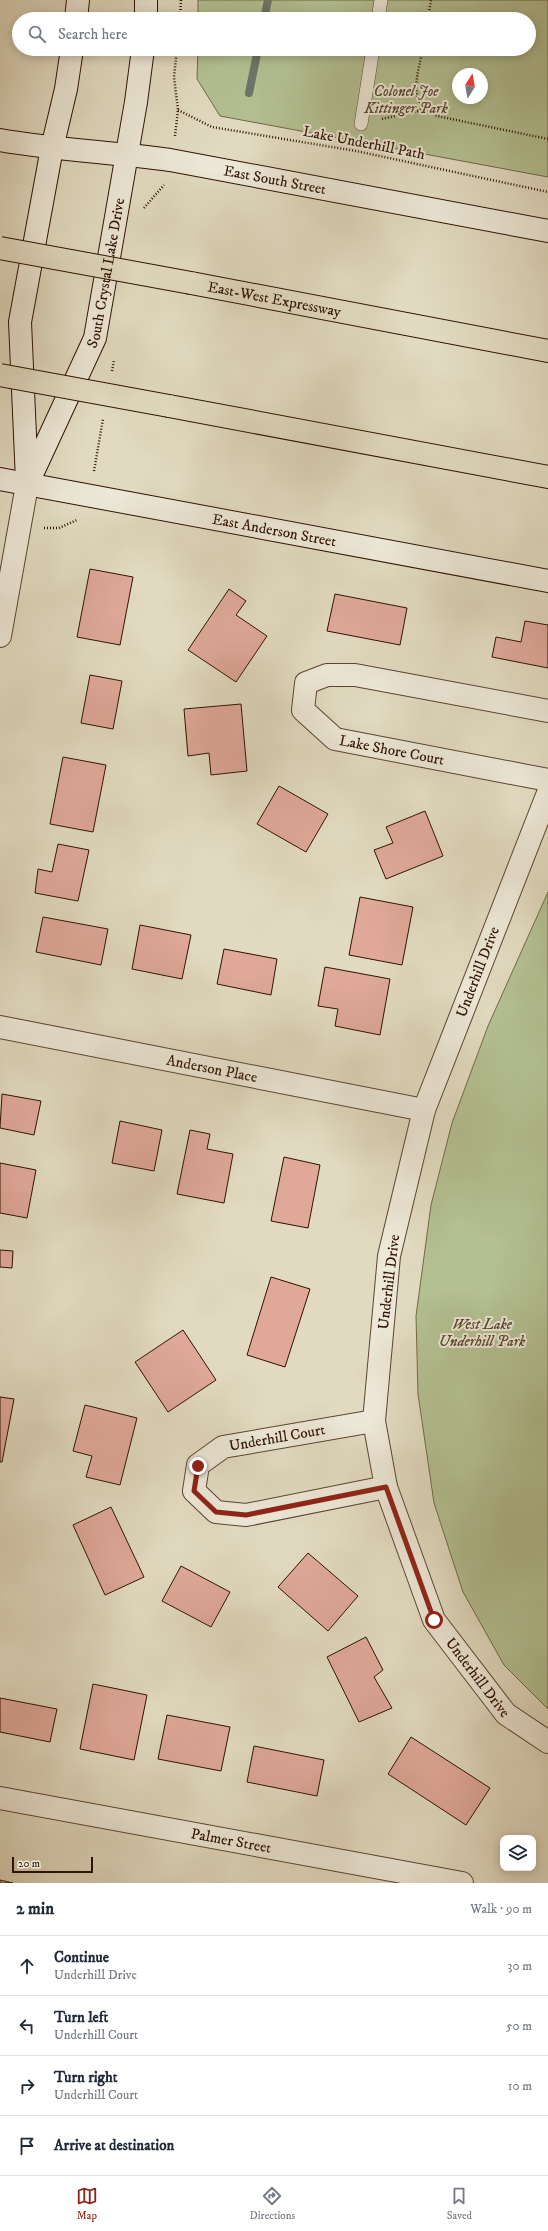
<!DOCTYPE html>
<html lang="en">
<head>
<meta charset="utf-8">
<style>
  body { margin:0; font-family:"IM FELL DW Pica",serif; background:#f6f6f7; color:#1f2937 }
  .controls { position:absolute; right:12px; bottom:12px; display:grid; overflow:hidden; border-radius:8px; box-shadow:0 2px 10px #0003 }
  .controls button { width:36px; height:36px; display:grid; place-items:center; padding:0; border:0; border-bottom:1px solid #e0e1e3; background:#fff; color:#1f2937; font:20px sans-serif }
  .compass { position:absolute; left:452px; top:68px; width:36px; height:36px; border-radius:50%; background:#fff; box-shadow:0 2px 10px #0003; rotate:11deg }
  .scale { position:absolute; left:12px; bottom:10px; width:81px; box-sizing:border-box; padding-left:4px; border:2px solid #2f1200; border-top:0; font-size:11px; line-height:14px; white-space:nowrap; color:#2f1200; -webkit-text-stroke:3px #ece7d6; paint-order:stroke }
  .stop { position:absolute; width:12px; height:12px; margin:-9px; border:3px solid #8f2418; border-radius:50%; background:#fff }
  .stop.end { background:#8f2418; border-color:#fff; box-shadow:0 1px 4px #0008 }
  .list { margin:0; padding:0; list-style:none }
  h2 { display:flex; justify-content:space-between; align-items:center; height:52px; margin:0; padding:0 16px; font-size:17px }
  h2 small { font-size:13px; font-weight:400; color:#747a83 }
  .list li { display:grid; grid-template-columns:26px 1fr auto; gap:12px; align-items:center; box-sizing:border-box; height:60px; padding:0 16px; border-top:1px solid #e0e1e3 }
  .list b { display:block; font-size:15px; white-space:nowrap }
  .list p { margin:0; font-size:13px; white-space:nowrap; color:#747a83 }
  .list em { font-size:13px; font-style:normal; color:#747a83 }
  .icon { flex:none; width:22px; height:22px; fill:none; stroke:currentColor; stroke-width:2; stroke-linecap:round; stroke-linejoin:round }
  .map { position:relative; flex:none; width:548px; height:1883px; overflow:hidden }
  .search { position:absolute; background:#fff; box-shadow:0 2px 10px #0003; left:12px; right:12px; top:12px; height:44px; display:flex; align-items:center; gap:10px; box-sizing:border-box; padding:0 14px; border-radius:22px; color:#747a83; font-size:15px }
  .sheet { height:292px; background:#fff }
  nav { display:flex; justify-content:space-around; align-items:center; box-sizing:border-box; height:56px; border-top:1px solid #e0e1e3; background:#fff; font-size:11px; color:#747a83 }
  nav a { display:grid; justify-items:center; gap:2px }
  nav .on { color:#8f2418 }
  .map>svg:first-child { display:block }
  .green { fill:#b3c092; stroke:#716949; fill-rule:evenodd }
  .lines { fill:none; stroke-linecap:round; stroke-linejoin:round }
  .stream { stroke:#6c776a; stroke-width:8 }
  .building { fill:#dfa899; stroke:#2f1200 }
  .service-casing { stroke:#5c4430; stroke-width:14 }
  .minor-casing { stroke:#5c4430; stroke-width:24 }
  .tertiary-casing { stroke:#5c4430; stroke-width:24 }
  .secondary-casing { stroke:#2f1200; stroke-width:24 }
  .motorway-casing { stroke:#2f1200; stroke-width:24 }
  .path { stroke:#2f1200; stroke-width:2.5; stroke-dasharray:1 2; stroke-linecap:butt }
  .service { stroke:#ece7d6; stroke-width:13 }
  .minor { stroke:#ece7d6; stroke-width:22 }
  .tertiary { stroke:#ece7d6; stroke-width:22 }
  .secondary { stroke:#ece7d6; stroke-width:22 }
  .motorway { stroke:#e1dac0; stroke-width:22 }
  .motorway-bridge-casing { stroke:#2f1200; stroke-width:24; stroke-linecap:butt }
  .motorway-bridge { stroke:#e1dac0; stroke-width:22 }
  .route { stroke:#8f2418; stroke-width:5 }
  .labels { text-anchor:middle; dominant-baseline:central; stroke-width:4; stroke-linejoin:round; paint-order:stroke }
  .park-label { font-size:15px; font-style:italic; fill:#57462c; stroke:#ece7d6 }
  .street-label { font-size:15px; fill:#2f1200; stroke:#ece7d6 }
</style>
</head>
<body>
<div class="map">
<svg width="548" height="1883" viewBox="0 0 548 1883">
  <rect width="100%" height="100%" fill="#e1dac0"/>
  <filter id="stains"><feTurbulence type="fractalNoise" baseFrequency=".005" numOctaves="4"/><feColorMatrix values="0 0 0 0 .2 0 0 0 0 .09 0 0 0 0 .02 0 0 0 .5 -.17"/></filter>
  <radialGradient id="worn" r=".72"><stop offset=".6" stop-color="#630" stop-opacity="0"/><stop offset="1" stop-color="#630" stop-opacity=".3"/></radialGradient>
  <g class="green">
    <path d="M198,0H548V177L220,116L197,79L198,49H529V19H198ZM458,74H482V98H458Z"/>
    <polygon points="548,892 548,1709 504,1665 463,1592 434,1503 418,1394 416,1316 431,1205 452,1123 488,1026"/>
  </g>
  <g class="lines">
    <g class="stream">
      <polyline points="264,19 268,0"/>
      <polyline points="249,93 258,49"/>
    </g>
  </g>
  <g class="building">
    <polygon points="90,569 133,577 120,645 77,637"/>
    <polygon points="229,589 246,601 236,615 267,636 236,682 188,650"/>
    <polygon points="335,594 407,608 400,645 327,631"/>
    <polygon points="525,621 548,625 548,668 492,657 496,637 521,642"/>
    <polygon points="90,675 122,681 113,729 81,723"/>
    <polygon points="241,704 247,771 211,775 209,753 188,756 184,709"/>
    <polygon points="63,757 106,765 93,832 50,824"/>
    <polygon points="279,786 328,814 306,852 257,824"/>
    <polygon points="425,811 443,856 386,879 374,850 393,843 386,827"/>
    <polygon points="58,844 89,850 78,901 35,893 38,869 52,872"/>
    <polygon points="360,897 413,907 402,965 349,955"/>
    <polygon points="43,917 108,929 101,965 36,952"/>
    <polygon points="140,925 191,935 182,979 132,969"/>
    <polygon points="224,949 277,959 271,995 217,984"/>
    <polygon points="325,967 390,979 380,1035 335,1026 338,1009 318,1006"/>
    <polygon points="2,1094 41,1101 34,1135 0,1128"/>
    <polygon points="120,1121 162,1130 154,1171 112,1163"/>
    <polygon points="190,1130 210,1134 207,1149 233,1154 224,1203 177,1194"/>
    <polygon points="284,1157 320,1165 308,1228 271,1221"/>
    <polygon points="0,1163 36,1170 27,1218 0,1213"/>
    <polygon points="0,1250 13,1251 12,1268 0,1267"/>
    <polygon points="271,1277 310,1289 285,1367 247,1355"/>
    <polygon points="183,1330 216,1380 168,1412 135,1362"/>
    <polygon points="0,1397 14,1399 2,1462 0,1462"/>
    <polygon points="85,1405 137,1418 120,1485 86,1477 92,1456 73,1451"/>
    <polygon points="111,1507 144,1577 105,1595 73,1525"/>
    <polygon points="308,1553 358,1596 328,1631 278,1587"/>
    <polygon points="181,1566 230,1592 211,1627 162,1601"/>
    <polygon points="366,1637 383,1670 374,1677 392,1708 359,1722 327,1657"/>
    <polygon points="93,1684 147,1695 134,1760 80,1749"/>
    <polygon points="0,1698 57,1709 50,1742 0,1732"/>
    <polygon points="167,1715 230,1727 221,1771 158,1759"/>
    <polygon points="411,1737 490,1788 466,1825 388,1774"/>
    <polygon points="254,1746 324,1760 317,1796 247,1782"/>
    <polygon points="0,1880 13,1883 0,1883"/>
  </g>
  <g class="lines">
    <g class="service-casing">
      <g id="service">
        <polyline points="378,19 381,0"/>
        <polyline points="361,124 373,49"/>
      </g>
    </g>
    <g class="minor-casing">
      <g id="minor">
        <path id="s1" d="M548,711L355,675H327L306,683L303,710L335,739L548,780"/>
        <path id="s2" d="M548,793L424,1110L389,1256L374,1421L386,1487L434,1620L506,1714L548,1742"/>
        <path id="s3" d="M0,1027L424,1110"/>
        <polyline points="374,1421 223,1447 198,1465 194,1491 216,1512 246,1515 386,1487"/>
        <path id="s4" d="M0,1798L462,1883"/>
      </g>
    </g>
    <g class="tertiary-casing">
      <polyline id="tertiary" points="0,636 27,485"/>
    </g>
    <g class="secondary-casing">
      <g id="secondary">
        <polyline points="76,19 78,0"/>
        <polyline points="146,19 146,0"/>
        <path id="s5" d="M0,140C56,150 113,152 170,160L548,231"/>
        <path id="s6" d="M0,479L548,581"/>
        <polyline points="27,481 20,322 52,148 66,89 72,49"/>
        <path id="s7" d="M27,485L95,338L136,102L143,49"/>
      </g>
    </g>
    <g class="motorway-casing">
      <g id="motorway">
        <path id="s8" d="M191,283L548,351"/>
        <polyline points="169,406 548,477"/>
      </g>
    </g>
    <g class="path">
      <polyline points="180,19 181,0"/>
      <polyline points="428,19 431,0"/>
      <path d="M423,49C420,64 413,85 418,99C421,106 431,112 437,116L548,139"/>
      <polyline points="178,110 212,127 356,151 548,192"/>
      <polyline points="382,119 427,109"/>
      <polyline points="175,136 178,110 174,77 177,49"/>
      <polyline points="144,208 164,185"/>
      <polyline points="112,371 114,360"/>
      <polyline points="94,471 103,419"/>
      <polyline points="44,528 59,528 77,520"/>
    </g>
    <use href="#service" class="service"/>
    <use href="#minor" class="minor"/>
    <use href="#tertiary" class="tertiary"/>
    <use href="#secondary" class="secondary"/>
    <use href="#motorway" class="motorway"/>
    <g class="motorway-bridge-casing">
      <g id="motorway-bridge">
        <polyline points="0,248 191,283"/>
        <polyline points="0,375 169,406"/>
      </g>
    </g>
    <use href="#motorway-bridge" class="motorway-bridge"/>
  </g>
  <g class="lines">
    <polyline class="route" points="198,1466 194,1491 216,1512 246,1515 386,1487 434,1620"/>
  </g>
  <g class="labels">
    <g class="park-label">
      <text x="406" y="91">Colonel Joe<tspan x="406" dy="17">Kittinger Park</tspan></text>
      <text x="482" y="1324">West Lake<tspan x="482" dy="17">Underhill Park</tspan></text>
    </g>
    <g class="street-label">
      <text transform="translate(364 143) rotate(11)">Lake Underhill Path</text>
      <text stroke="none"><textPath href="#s5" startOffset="278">East South Street</textPath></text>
      <text stroke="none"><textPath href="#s7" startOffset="228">South Crystal Lake Drive</textPath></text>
      <text stroke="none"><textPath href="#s8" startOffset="85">East-West Expressway</textPath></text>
      <text stroke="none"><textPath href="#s6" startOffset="279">East Anderson Street</textPath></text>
      <text stroke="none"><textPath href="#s1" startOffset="375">Lake Shore Court</textPath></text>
      <text transform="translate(478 972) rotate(-69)">Underhill Drive</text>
      <text stroke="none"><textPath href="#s3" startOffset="216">Anderson Place</textPath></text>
      <text transform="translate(389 1282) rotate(-83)">Underhill Drive</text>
      <text transform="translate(277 1438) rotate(-10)">Underhill Court</text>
      <text stroke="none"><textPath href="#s2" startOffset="937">Underhill Drive</textPath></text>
      <text stroke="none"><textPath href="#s4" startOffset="235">Palmer Street</textPath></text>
    </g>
  </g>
  <rect width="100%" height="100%" filter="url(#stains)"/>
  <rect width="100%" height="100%" fill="url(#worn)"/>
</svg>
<div class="controls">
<button><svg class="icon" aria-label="layers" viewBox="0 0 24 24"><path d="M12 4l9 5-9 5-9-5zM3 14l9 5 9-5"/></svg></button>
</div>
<svg class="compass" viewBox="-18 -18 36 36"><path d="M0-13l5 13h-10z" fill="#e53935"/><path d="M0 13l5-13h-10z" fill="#747a83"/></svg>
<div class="scale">20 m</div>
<div class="stop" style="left:434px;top:1620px"></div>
<div class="stop end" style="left:198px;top:1466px"></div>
<div class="search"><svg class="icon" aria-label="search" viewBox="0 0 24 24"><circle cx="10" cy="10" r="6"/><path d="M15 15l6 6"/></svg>Search here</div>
</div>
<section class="sheet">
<h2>2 min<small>Walk · 90 m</small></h2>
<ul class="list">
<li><svg class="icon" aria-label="ahead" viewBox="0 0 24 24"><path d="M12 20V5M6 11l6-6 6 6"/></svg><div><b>Continue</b><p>Underhill Drive</p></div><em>30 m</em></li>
<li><svg class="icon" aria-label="left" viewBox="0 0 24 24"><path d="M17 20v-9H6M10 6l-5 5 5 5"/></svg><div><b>Turn left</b><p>Underhill Court</p></div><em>50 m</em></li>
<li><svg class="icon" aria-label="right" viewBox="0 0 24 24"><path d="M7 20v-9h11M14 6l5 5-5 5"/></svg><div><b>Turn right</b><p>Underhill Court</p></div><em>10 m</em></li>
<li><svg class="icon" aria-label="arrive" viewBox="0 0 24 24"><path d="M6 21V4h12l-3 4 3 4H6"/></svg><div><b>Arrive at destination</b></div></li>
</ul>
</section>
<nav>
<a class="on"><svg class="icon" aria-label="map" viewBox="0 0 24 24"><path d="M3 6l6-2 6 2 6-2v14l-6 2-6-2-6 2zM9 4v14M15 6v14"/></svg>Map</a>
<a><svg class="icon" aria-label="directions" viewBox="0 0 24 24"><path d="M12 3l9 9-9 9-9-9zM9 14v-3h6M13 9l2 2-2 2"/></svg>Directions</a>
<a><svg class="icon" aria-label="saved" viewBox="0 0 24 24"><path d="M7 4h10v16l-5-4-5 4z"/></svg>Saved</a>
</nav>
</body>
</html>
